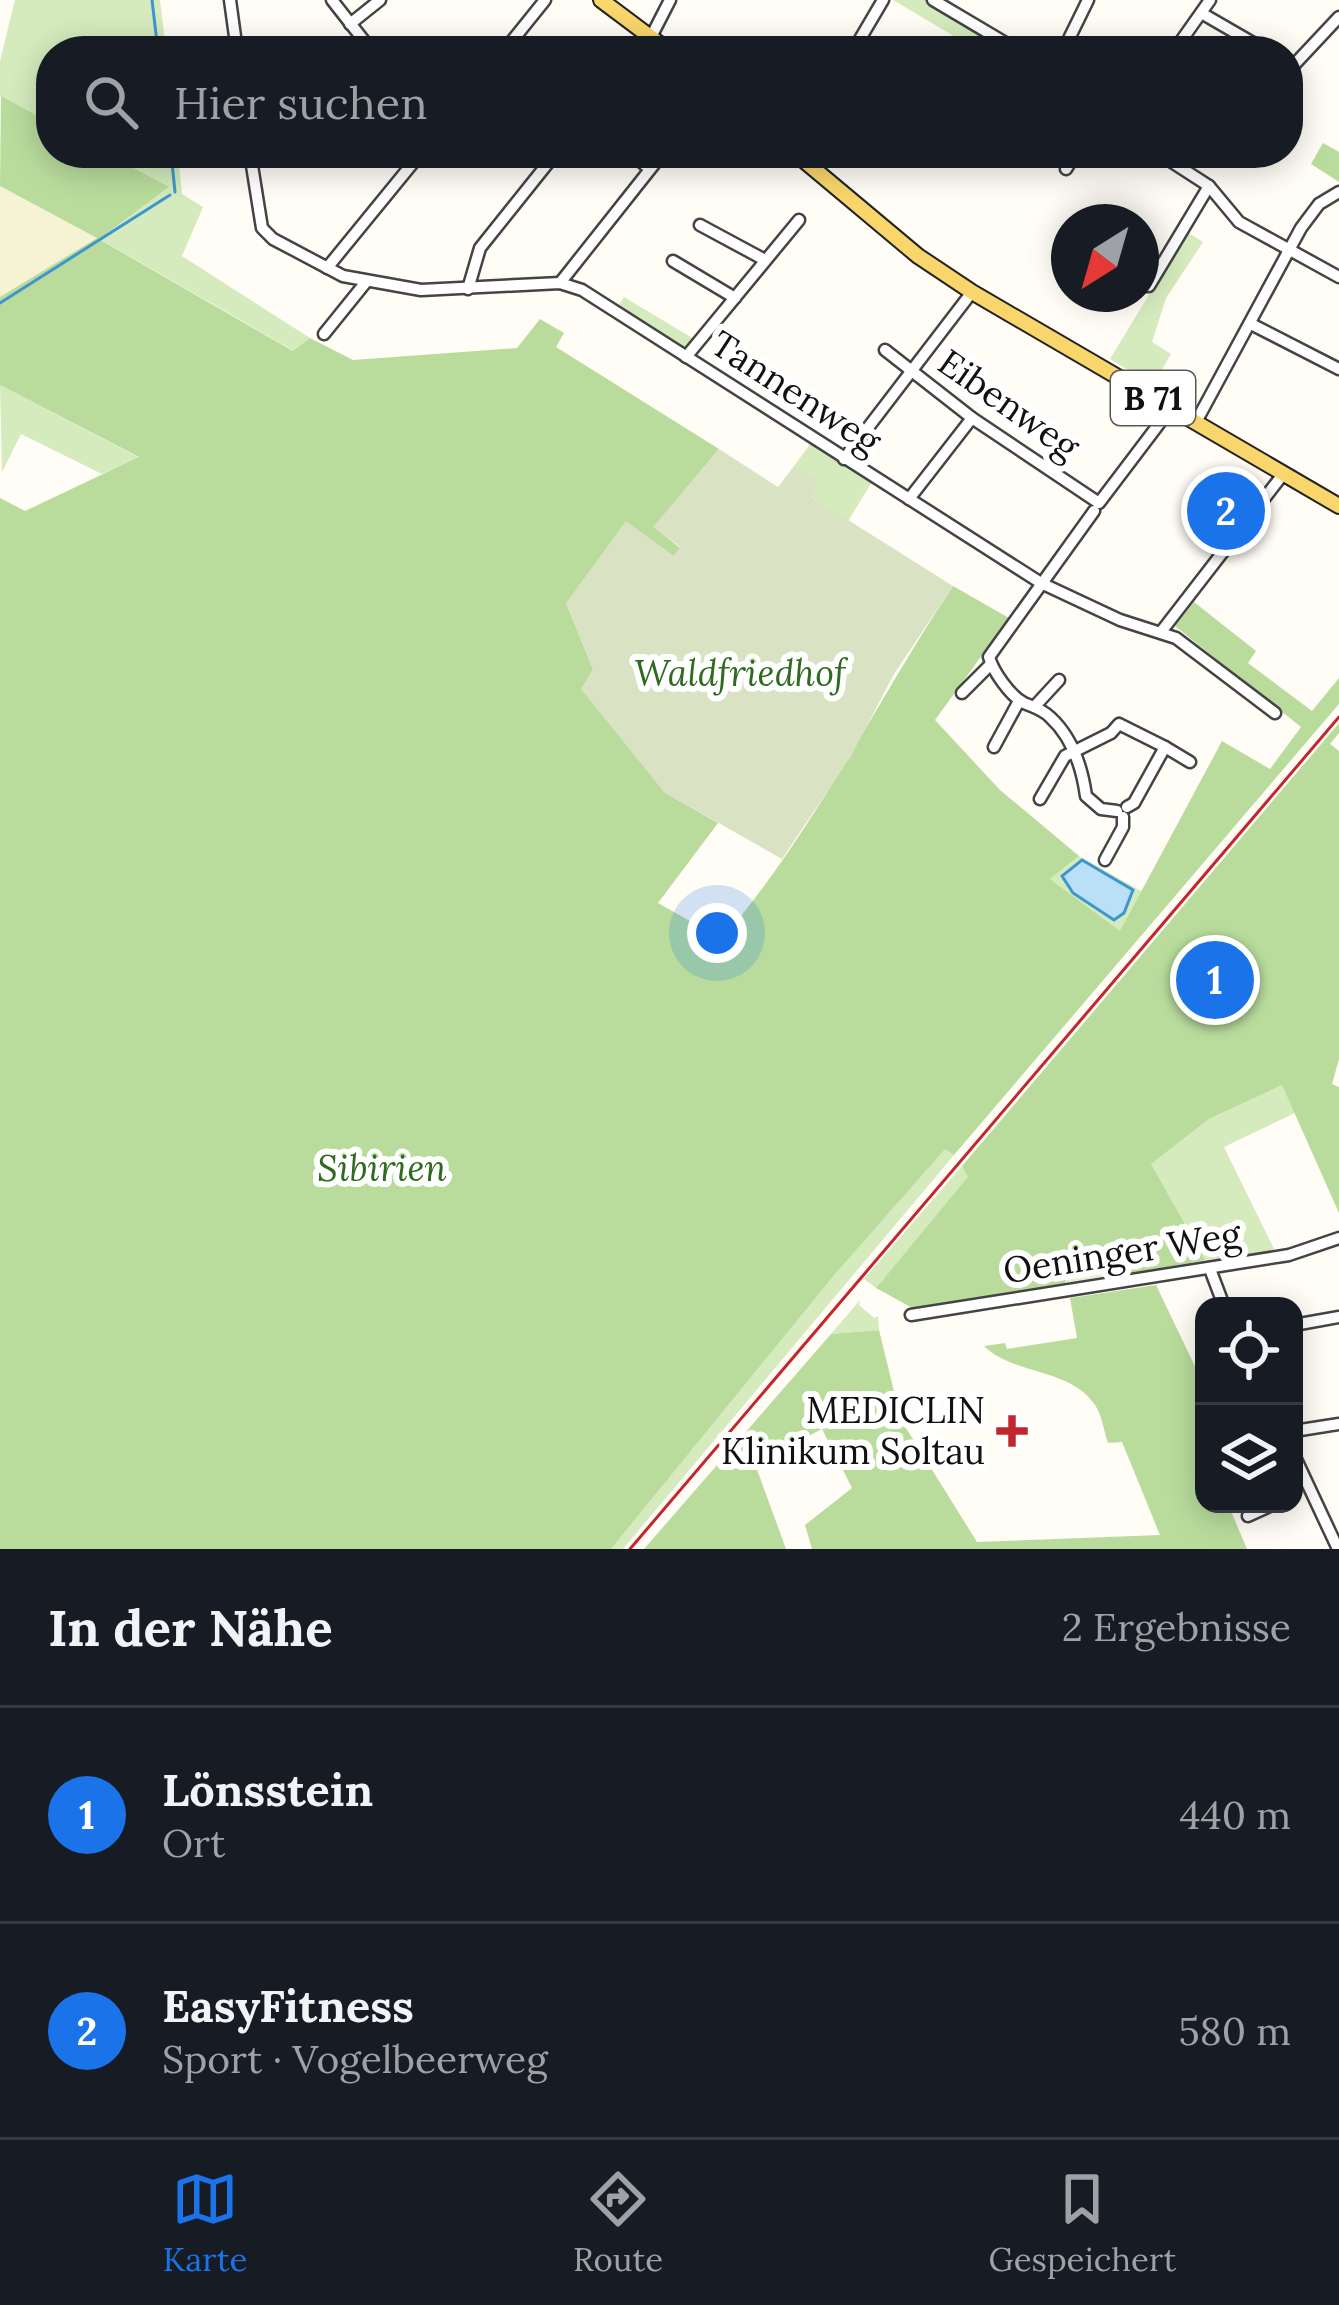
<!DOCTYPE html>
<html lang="de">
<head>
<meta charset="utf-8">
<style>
  body { margin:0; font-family:Lora,serif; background:#20242c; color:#f1f3f6 }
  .controls { position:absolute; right:36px; bottom:36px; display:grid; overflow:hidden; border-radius:24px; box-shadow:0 6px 30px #0003 }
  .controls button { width:108px; height:108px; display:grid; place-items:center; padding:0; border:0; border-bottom:3px solid #363941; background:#171b24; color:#f1f3f6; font:60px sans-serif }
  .compass { position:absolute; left:1051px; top:204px; width:108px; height:108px; border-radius:50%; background:#171b24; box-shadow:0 6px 30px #0003; rotate:217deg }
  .you { position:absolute; left:717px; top:933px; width:42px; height:42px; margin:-30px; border:9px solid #fff; border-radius:50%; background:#1a73e8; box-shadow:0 0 0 18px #1a73e833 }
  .badge { display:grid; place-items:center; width:78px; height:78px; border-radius:50%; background:#1a73e8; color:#fff; font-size:39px; font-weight:700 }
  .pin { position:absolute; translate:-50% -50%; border:6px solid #fff; box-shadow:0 3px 12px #0006 }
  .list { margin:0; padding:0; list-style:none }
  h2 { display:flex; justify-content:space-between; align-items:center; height:156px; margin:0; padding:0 48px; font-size:51px }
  h2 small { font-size:39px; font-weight:400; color:#9ea1a6 }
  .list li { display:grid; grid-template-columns:78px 1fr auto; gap:36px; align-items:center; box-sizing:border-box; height:216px; padding:0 48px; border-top:3px solid #363941 }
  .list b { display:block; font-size:45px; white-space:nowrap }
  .list p { margin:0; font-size:39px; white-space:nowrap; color:#9ea1a6 }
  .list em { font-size:39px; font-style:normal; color:#9ea1a6 }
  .icon { flex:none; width:66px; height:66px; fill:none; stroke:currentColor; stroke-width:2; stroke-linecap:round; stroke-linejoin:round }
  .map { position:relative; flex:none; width:1339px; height:1549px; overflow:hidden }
  .search { position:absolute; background:#171b24; box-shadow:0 6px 30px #0003; left:36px; right:36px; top:36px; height:132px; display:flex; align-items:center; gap:30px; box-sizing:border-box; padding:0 42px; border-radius:48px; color:#9ea1a6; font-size:45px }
  .sheet { height:588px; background:#171b24 }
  nav { display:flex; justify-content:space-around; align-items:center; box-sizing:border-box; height:168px; border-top:3px solid #363941; background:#171b24; font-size:33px; color:#9ea1a6 }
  nav a { display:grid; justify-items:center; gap:6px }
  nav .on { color:#1a73e8 }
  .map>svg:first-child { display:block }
  .farmland { fill:#f6f3d4 }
  .green { fill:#d5ebbd; fill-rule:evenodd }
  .forest { fill:#b9dc9c }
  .cemetery { fill:#d9e3c4 }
  .pitch { fill:#e6f2cf }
  .water { fill:#b9e0f7; stroke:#3f96cf; stroke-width:3 }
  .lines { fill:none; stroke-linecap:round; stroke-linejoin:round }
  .stream { stroke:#3f96cf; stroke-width:3 }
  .minor-casing { stroke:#444; stroke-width:15 }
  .major-casing { stroke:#222; stroke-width:18 }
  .minor { stroke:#fff; stroke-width:10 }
  .major { stroke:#f9d66b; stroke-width:14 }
  .rail { stroke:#c4262e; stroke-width:3 }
  .poi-dot { fill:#c4262e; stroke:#fff; stroke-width:4.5 }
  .labels { text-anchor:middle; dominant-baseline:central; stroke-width:12; stroke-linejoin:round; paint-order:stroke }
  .shield { fill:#fff; stroke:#585858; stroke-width:3 }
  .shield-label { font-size:33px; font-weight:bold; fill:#111 }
  .street-label { font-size:36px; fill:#111; stroke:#fff }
  .park-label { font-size:36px; font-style:italic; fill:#2f6b1f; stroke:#fff }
  .poi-label { font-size:36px; fill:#111; stroke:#fff; text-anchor:end }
</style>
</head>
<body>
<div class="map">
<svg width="1339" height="1549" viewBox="0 0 1339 1549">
  <rect width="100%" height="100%" fill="#fffdf5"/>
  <polygon class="farmland" points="0,186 98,238 0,297"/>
  <g class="green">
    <polygon points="15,0 160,0 166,51 51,51 51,123 0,96 0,61"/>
    <polygon points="893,0 926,0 1013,51 979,51"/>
    <polygon points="105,153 178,153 182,194 203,207 182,256 310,338 294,351 98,238 168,188"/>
    <polygon points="1187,232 1203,242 1166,298 1152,342 1171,354 1153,385 1110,359"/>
    <polygon points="624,297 694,339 685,351 617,308"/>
    <polygon points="0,385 140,458 102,474 21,434 2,472"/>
    <polygon points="811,443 872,482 848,521 809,495 794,466"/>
    <path d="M1079,856L1143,892L1120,932L1050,879ZM1082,860L1101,874L1114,919L1073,893Z"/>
    <polygon points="1283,1084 1295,1113 1224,1147 1275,1251 1205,1260 1150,1164 1209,1119"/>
    <polygon points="945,1148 954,1155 623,1549 611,1549 836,1273"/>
    <polygon points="962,1166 969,1177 876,1288 864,1279"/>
    <polygon points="860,1300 859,1305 874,1318 878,1316 879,1330 831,1334"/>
  </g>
  <g class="forest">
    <path d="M1,96L51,123V153H105L169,187L99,239L293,351L310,338L353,360L517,348L540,319L564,333L556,347L719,449L654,527L680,548L674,556L566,603L593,669L664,792L718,823L658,903L722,939C814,832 876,702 953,586L1009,618L935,720L1000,790L1079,856L1050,879L1120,931L1222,741L1270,769L1301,727L1175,626L1194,602L1256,651L1248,663L1312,711L1339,678V704L954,1155L945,1149L836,1273L611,1549H0V498L25,511L139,457L0,385V297L97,238L0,186Z"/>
    <polygon points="1323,143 1339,152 1339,182 1311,164"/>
    <polygon points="1339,723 1339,733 1330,744 1339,751 1339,1059 1332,1084 1339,1087 1339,1213 1282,1085 1209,1119 1151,1164 1205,1260 1120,1276 1115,1248 1062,1257 1066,1285 916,1310 876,1288 968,1177 962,1166"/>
    <path d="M1156,1285L1204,1385V1431L1199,1434L1204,1447V1504H1228L1247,1549H812L805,1525L852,1488L822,1429L755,1464L786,1549H644L831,1334L879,1330L901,1420L977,1542L1160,1535L1122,1442L1108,1443C1104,1432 1102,1415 1095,1405C1071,1368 1013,1375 984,1346L1005,1343L1007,1349L1077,1338L1070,1298Z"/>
  </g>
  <polygon class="cemetery" points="719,449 778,487 794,466 819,481 810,496 953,586 894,674 851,756 782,859 664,792 581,689 593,669 566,603 626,521 674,556 680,547 653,527"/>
  <polygon class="pitch" points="1115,1248 1120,1274 1066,1283 1062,1256"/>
  <polygon class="water" points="1082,860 1133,890 1124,913 1114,920 1073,893 1062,876"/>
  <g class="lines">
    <g class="stream">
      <polyline points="152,0 158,51"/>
      <polyline points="171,153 175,192"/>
      <polyline points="0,303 170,195"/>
    </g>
    <g class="minor-casing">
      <g id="minor">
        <polyline points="230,0 237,51"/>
        <polyline points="332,0 372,51"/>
        <polyline points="933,0 1019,51"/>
        <polyline points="1203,14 1267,51"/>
        <polyline points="350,24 380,0"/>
        <polyline points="651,37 670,0"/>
        <polyline points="504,51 545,0"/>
        <polyline points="853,51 883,0"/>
        <polyline points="1063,51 1088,0"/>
        <polyline points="1174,51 1210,0"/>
        <polyline points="1288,63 1293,66 1339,17"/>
        <polyline points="250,153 262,228 273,239 343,276 421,290 560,283 582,290 1041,583 1120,620 1176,638 1275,713"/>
        <polyline points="630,153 650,169"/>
        <polyline points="1158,153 1209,186 1239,222 1339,277"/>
        <polyline points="1066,169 1076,153"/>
        <polyline points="700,225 765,260"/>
        <polyline points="673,261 735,298"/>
        <polyline points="327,268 421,153"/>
        <polyline points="560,283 663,153"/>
        <polyline points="1141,286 1149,286 1209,186"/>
        <polyline points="468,289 480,248 556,153"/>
        <polyline points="1251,324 1339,369"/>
        <polyline points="324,334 366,282"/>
        <polyline points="885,350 972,418 1099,503 1171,408"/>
        <polyline points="686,357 799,220"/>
        <polyline points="1196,422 1301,228 1319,204 1339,192"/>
        <polyline points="844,459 972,292"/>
        <polyline points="909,499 972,418"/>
        <path d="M1094,511L989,657C993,671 1010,696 1024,703C1033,707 1042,709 1050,717C1073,738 1082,767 1086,796L1101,809L1117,811"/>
        <polyline points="1161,632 1284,473"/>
        <polyline points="962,693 990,665"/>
        <polyline points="1035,706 1059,680"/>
        <polyline points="994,747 1019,701"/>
        <polyline points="1165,747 1190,762"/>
        <polyline points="1040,799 1065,756 1111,733 1119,724 1165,747 1134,803 1127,807"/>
        <polyline points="1105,860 1123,827 1123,817"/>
        <polyline points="1210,1269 1224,1306"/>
        <polyline points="911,1315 1289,1255 1339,1238"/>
        <polyline points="1294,1325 1339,1317"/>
        <polyline points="1294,1431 1339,1424"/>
        <polyline points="1294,1455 1338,1549"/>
        <polyline points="1248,1516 1274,1504"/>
      </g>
    </g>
    <g class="major-casing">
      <g id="major">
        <polyline points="601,0 669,51"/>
        <polyline points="795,153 918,256 972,292 1339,506"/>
      </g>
    </g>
    <use href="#minor" class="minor"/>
    <use href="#major" class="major"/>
    <polyline class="rail" points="630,1549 1339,717"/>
  </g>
  <path class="poi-dot" d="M1006 1413h12v12h12v12h-12v12h-12v-12h-12v-12h12z"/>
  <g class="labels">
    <rect class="shield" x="1111" y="371" width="84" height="54" rx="9"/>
    <g class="shield-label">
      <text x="1153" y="398">B 71</text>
    </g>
    <g class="street-label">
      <text transform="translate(796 392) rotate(33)">Tannenweg</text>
      <text transform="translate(1009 404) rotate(35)">Eibenweg</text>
      <text transform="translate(1122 1252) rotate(-9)">Oeninger Weg</text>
    </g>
    <g class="park-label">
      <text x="740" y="673">Waldfriedhof</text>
      <text x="382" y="1168">Sibirien</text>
    </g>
    <g class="poi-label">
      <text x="985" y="1410">MEDICLIN<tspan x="985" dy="41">Klinikum Soltau</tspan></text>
    </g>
  </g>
</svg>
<div class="controls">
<button><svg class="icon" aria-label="locate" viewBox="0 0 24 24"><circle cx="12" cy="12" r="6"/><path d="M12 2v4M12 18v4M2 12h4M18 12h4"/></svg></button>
<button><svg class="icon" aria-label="layers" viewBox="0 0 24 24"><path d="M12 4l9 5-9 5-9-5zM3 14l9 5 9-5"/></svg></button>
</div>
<svg class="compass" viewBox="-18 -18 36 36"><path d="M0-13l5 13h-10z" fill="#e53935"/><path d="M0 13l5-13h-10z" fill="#9ea1a6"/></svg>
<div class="you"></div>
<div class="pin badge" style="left:1215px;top:980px">1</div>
<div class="pin badge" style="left:1226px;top:511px">2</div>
<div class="search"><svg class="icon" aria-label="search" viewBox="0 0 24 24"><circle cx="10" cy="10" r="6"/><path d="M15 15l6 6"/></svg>Hier suchen</div>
</div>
<section class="sheet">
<h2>In der Nähe<small>2 Ergebnisse</small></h2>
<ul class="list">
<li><span class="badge">1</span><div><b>Lönsstein</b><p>Ort</p></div><em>440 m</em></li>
<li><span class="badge">2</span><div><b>EasyFitness</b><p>Sport · Vogelbeerweg</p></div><em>580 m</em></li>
</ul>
</section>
<nav>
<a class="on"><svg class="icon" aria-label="map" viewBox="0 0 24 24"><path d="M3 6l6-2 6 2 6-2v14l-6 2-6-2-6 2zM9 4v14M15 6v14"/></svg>Karte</a>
<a><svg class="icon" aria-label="directions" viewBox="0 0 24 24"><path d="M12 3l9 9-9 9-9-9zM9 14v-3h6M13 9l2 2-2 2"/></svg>Route</a>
<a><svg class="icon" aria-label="saved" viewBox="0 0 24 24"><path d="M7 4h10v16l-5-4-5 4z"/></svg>Gespeichert</a>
</nav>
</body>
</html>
